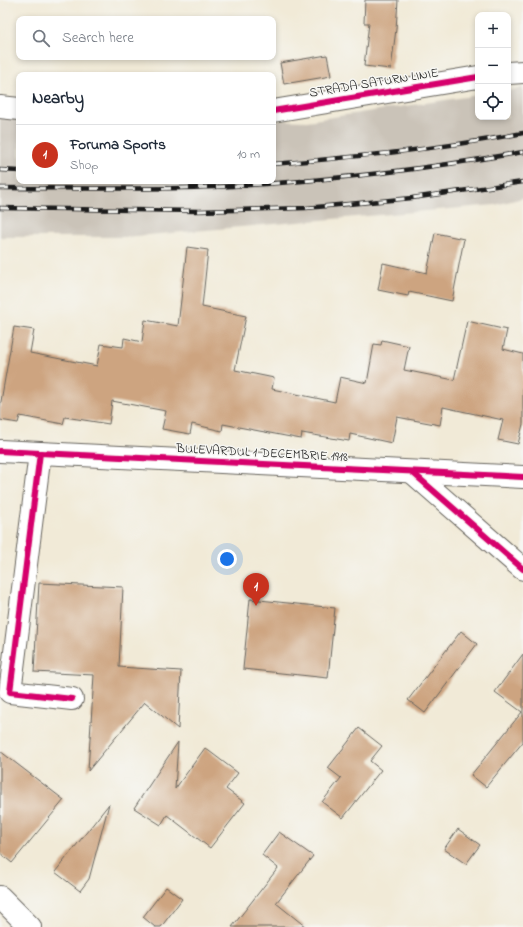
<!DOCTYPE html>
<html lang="en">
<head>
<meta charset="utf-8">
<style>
  body { margin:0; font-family:"Indie Flower",sans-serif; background:#f2f2f3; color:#1f2937 }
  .controls { position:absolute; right:12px; top:12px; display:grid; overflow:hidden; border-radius:8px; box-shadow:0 2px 6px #0003 }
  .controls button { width:36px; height:36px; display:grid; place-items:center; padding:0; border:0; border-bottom:1px solid #e0e1e3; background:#fff; color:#1f2937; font:20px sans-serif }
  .you { position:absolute; left:227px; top:559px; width:14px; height:14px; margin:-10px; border:3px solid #fff; border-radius:50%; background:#1a73e8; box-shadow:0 0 0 6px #1a73e833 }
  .badge { display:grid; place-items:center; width:26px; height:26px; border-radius:50%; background:#c8321e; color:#fff; font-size:13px; font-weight:700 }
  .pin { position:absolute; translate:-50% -33px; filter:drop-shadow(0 1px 2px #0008) }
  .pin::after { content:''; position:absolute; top:21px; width:14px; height:12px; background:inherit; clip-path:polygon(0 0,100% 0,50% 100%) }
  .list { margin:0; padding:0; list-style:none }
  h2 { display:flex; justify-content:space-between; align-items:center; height:52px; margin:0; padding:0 16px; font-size:17px }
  h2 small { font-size:13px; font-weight:400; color:#747a83 }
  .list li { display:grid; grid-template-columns:26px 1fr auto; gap:12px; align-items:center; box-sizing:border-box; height:60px; padding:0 16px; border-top:1px solid #e0e1e3 }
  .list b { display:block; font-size:15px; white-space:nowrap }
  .list p { margin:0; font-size:13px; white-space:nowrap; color:#747a83 }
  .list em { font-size:13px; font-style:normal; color:#747a83 }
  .icon { flex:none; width:22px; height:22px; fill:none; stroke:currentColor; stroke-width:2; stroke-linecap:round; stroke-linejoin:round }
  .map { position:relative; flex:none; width:523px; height:927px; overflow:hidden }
  .search { position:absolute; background:#fff; box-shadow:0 2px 6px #0003; left:16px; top:16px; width:260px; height:44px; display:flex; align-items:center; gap:10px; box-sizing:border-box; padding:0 14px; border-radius:8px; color:#747a83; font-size:15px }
  .panel { position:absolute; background:#fff; box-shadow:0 2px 6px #0003; left:16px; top:72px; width:260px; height:112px; border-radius:8px }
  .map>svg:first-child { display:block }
  .industrial { fill:#cac3b8 }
  .building { fill:#cda480 }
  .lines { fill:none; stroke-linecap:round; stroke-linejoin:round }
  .street-casing { stroke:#67645d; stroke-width:24 }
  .secondary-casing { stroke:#67645d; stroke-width:24 }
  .street { stroke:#fff; stroke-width:22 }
  .secondary { stroke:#fff; stroke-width:22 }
  .rail-casing { stroke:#1c1c1c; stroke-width:4.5 }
  .rail { stroke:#f6f6f2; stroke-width:3; stroke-dasharray:9; stroke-linecap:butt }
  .cycleway-casing { stroke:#f6f6f2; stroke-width:8 }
  .cycleway { stroke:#d6006c; stroke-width:6 }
  .labels { text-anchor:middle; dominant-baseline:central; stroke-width:3; stroke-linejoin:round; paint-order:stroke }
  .street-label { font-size:13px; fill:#1c1c1c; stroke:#f6f6f2 }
</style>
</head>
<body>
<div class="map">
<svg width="523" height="927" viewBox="0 0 523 927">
  <rect width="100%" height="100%" fill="#f6f6f2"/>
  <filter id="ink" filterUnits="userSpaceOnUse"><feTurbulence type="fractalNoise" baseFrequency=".025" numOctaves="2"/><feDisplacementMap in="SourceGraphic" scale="8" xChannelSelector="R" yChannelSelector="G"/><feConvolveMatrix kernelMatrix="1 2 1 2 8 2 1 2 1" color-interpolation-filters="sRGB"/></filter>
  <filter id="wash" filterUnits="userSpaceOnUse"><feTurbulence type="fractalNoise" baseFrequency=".012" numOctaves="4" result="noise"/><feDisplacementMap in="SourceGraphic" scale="16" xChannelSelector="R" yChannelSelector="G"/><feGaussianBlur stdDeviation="0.9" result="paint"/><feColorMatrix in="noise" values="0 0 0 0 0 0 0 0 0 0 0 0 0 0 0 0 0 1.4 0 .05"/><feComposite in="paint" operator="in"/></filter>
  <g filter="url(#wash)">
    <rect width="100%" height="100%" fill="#f1ead7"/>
    <polygon class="industrial" points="523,88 523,198 495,205 125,237 0,237 0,111 19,112 19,181 273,181 273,120 307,121 478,95 478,117 508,117 508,91"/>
    <g id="blocks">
      <g class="building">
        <polygon points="365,0 398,0 396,29 391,69 364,66 369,23 364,23"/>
        <polygon points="327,55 331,76 284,84 280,63"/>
        <polygon points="435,233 464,239 452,301 409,292 408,296 378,290 383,263 427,273"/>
        <polygon points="187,247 208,250 202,307 246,316 235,370 274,378 272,389 335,402 340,377 367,383 374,344 381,345 382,340 409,346 404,370 454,380 467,321 507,330 503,349 523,354 523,424 518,444 498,440 503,420 443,407 440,425 397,417 392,443 350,434 349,441 302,433 301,439 223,424 222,431 192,424 190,434 162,429 166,411 112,401 109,424 65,417 63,424 20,416 18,423 0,420 0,407 14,327 34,330 30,353 97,366 101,344 123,347 124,338 142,342 145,320 178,326"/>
        <polygon points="39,583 123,587 119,667 181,671 178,729 145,702 88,771 94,675 34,672"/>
        <polygon points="250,599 335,608 328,678 243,669"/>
        <polygon points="461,631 477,644 425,713 408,700"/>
        <polygon points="523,654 523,742 486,787 471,775 522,712 495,692"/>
        <polygon points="359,728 382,746 370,761 381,770 343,818 322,802 341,778 328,768"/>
        <polygon points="178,742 175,789 205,748 238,773 226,789 245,803 210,848 167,815 161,825 134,808"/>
        <polygon points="0,751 64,800 12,863 0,853"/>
        <polygon points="109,804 89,879 80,891 55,872"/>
        <polygon points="458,829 480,845 466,864 444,849"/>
        <polygon points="279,832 313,856 276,903 306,927 232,927 278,868 262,855"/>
        <polygon points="166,887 182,899 161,927 155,927 143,917"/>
      </g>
    </g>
  </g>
  <g filter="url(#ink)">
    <use href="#blocks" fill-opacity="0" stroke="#67645d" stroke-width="1"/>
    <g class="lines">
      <g class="street-casing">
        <g id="street">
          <polyline points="508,73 523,72"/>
          <polyline points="0,107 19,109"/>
          <polyline points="273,111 478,77"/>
          <polyline points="40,453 10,692 72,699"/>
          <polyline points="412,472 523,569"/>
          <polyline points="0,897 30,927"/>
        </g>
      </g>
      <g class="secondary-casing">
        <polyline id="secondary" points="0,451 523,477"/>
      </g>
      <use href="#street" class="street"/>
      <use href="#secondary" class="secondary"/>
      <g class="rail-casing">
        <g id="rail">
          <path d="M273,164C356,157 441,149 523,133"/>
          <polyline points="0,170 19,171"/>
          <path d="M0,188C71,188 143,190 214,187C318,182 421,170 523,152"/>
          <polyline points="0,208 199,211 306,208 412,198 523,182"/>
        </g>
      </g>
      <use href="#rail" class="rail"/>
      <g class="cycleway-casing">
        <g id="cycleway">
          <polyline points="273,111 478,77"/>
          <polyline points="0,451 523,477"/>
          <polyline points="40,453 10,692 72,699"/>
          <polyline points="412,472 523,569"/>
        </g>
      </g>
      <use href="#cycleway" class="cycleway"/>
    </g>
  </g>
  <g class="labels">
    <g class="street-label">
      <text transform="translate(374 83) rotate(-9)">STRADA SATURN LINIE</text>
      <text transform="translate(262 453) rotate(3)">BULEVARDUL 1 DECEMBRIE 1918</text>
    </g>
  </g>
</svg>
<div class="controls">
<button>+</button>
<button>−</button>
<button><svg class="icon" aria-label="locate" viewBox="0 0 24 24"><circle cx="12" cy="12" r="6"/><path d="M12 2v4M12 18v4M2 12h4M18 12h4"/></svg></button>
</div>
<div class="you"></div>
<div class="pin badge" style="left:256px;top:606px">1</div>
<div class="search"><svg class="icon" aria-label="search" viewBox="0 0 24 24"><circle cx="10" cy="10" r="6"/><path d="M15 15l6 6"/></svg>Search here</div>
<section class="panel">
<h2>Nearby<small></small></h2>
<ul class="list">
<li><span class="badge">1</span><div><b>Foruma Sports</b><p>Shop</p></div><em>10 m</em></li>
</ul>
</section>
</div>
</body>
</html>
